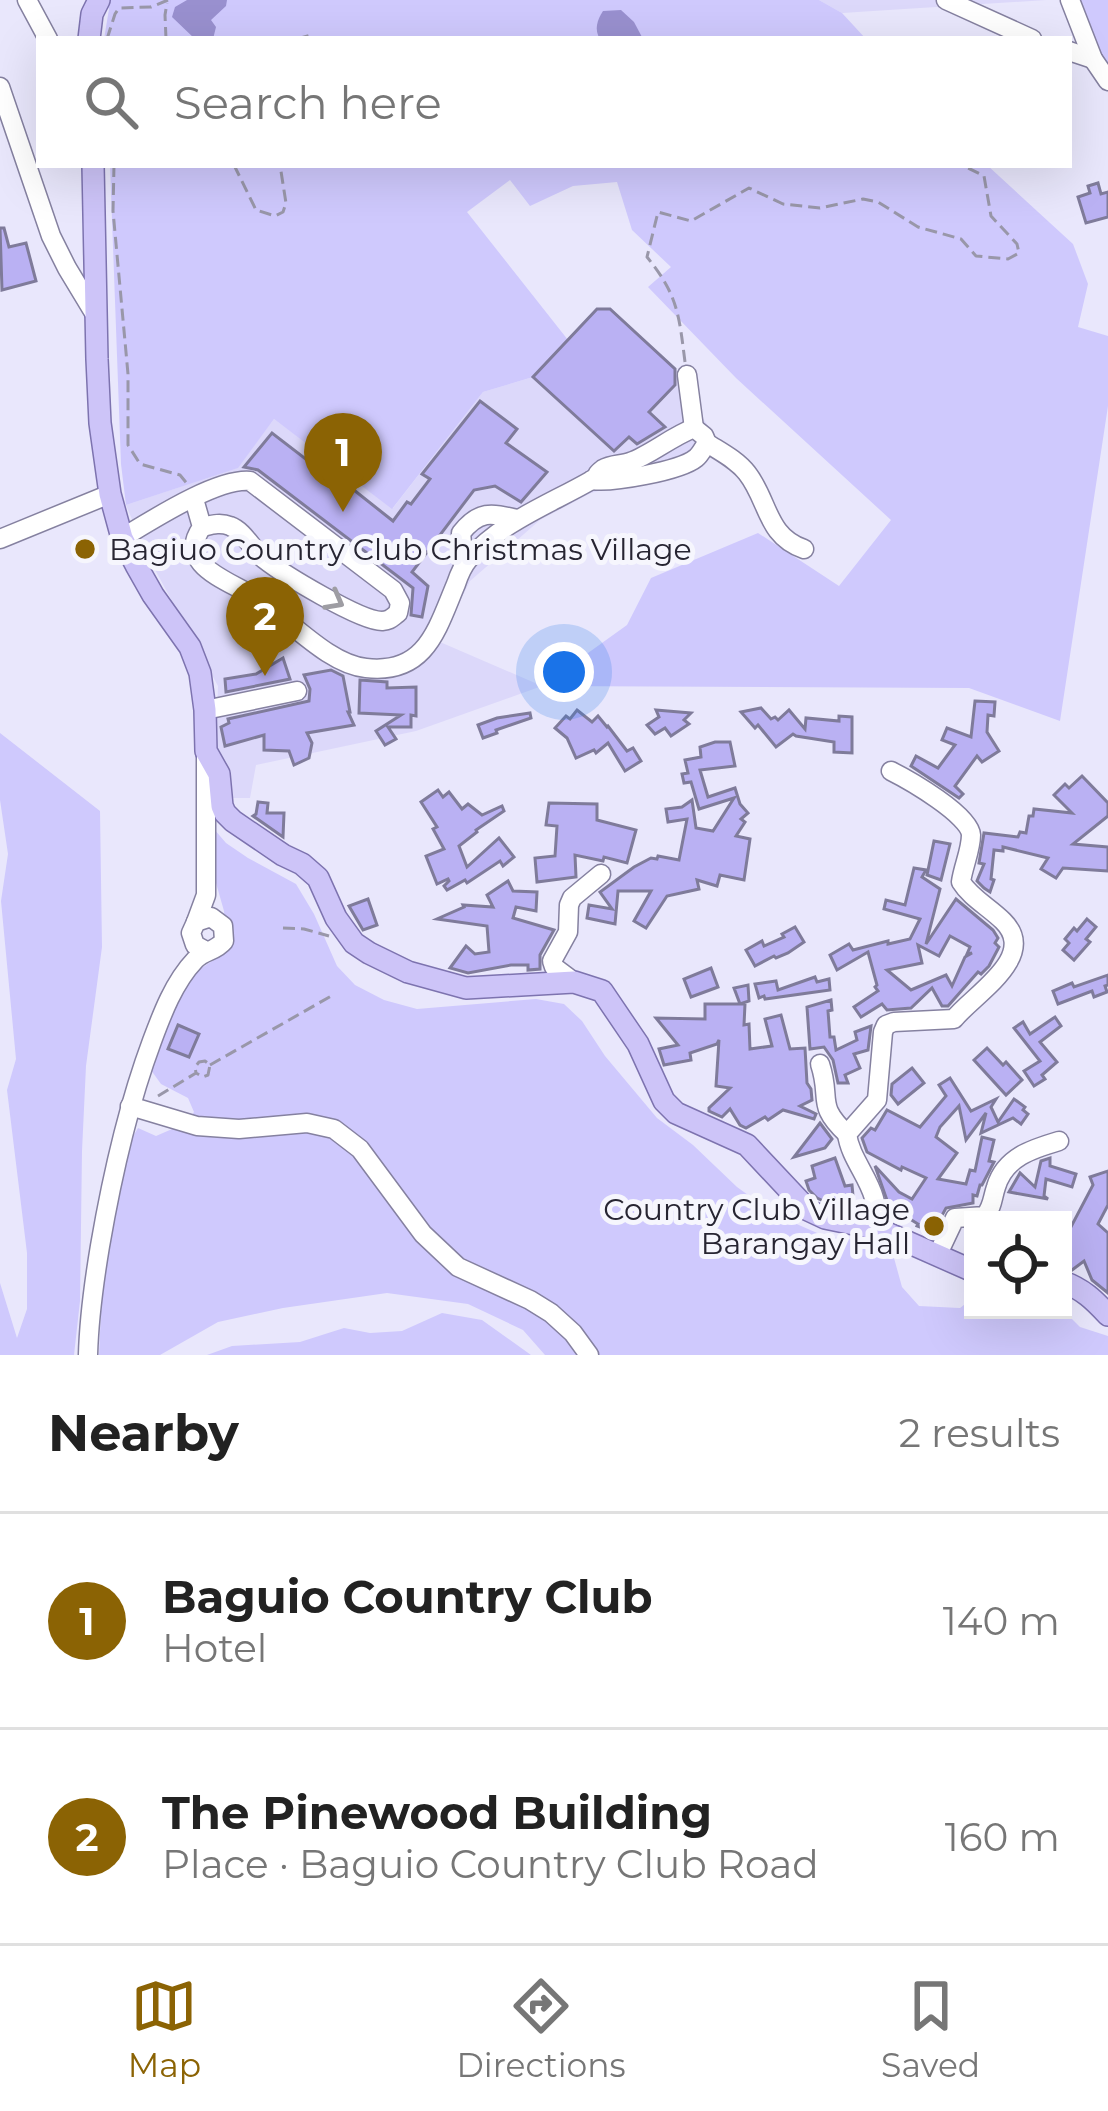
<!DOCTYPE html>
<html lang="en">
<head>
<meta charset="utf-8">
<style>
  body { margin:0; font-family:Montserrat,sans-serif; background:#f2f2f2; color:#222 }
  .controls { position:absolute; right:36px; bottom:36px; display:grid; overflow:hidden; border-radius:0px; box-shadow:0 12px 48px #0002 }
  .controls button { width:108px; height:108px; display:grid; place-items:center; padding:0; border:0; border-bottom:3px solid #e0e0e0; background:#fff; color:#222; font:60px sans-serif }
  .you { position:absolute; left:564px; top:672px; width:42px; height:42px; margin:-30px; border:9px solid #fff; border-radius:50%; background:#1a73e8; box-shadow:0 0 0 18px #1a73e833 }
  .badge { display:grid; place-items:center; width:78px; height:78px; border-radius:50%; background:#8b6304; color:#fff; font-size:39px; font-weight:700 }
  .pin { position:absolute; translate:-50% -99px; filter:drop-shadow(0 3px 6px #0008) }
  .pin::after { content:''; position:absolute; top:63px; width:42px; height:36px; background:inherit; clip-path:polygon(0 0,100% 0,50% 100%) }
  .list { margin:0; padding:0; list-style:none }
  h2 { display:flex; justify-content:space-between; align-items:center; height:156px; margin:0; padding:0 48px; font-size:51px }
  h2 small { font-size:39px; font-weight:400; color:#767676 }
  .list li { display:grid; grid-template-columns:78px 1fr auto; gap:36px; align-items:center; box-sizing:border-box; height:216px; padding:0 48px; border-top:3px solid #e0e0e0 }
  .list b { display:block; font-size:45px; white-space:nowrap }
  .list p { margin:0; font-size:39px; white-space:nowrap; color:#767676 }
  .list em { font-size:39px; font-style:normal; color:#767676 }
  .icon { flex:none; width:66px; height:66px; fill:none; stroke:currentColor; stroke-width:2; stroke-linecap:round; stroke-linejoin:round }
  .map { position:relative; flex:none; width:1108px; height:1355px; overflow:hidden }
  .search { position:absolute; background:#fff; box-shadow:0 12px 48px #0002; left:36px; right:36px; top:36px; height:132px; display:flex; align-items:center; gap:30px; box-sizing:border-box; padding:0 42px; border-radius:0px; color:#767676; font-size:45px }
  .sheet { height:588px; background:#fff }
  nav { display:flex; justify-content:space-around; align-items:center; box-sizing:border-box; height:168px; border-top:3px solid #e0e0e0; background:#fff; font-size:33px; color:#767676 }
  nav a { display:grid; justify-items:center; gap:6px }
  nav .on { color:#8b6304 }
  .map>svg:first-child { display:block }
  .built { fill:#dcd8fa }
  .green { fill:#cfc9fd }
  .water { fill:#9990cf }
  .building { fill:#bab1f3; stroke:#7f7b9a; stroke-width:3; fill-rule:evenodd }
  .lines { fill:none; stroke-linecap:round; stroke-linejoin:round }
  .minor-casing { stroke:#8581a0; stroke-width:21 }
  .major-casing { stroke:#7d73af; stroke-width:24 }
  .path { stroke:#9997a9; stroke-width:3; stroke-dasharray:12 6; stroke-linecap:butt }
  .minor { stroke:#fff; stroke-width:18 }
  .major { stroke:#cdc4f8; stroke-width:21 }
  .oneway { stroke:#9e9da3 }
  .poi-dot { fill:#8b6304; stroke:#f6f6fd; stroke-width:4.5 }
  .labels { text-anchor:middle; dominant-baseline:central; stroke-width:10; stroke-linejoin:round; paint-order:stroke }
  .poi-label { font-size:30px; fill:#272532; stroke:#f6f6fd; text-anchor:start }
</style>
</head>
<body>
<div class="map">
<svg width="1108" height="1355" viewBox="0 0 1108 1355">
  <rect width="100%" height="100%" fill="#e9e7fc"/>
  <g class="built">
    <polygon points="819,0 1046,0 842,13"/>
    <polygon points="597,309 610,309 692,385 699,412 717,440 707,462 591,493 540,520 470,581 440,642 542,686 416,731 256,765 250,798 214,798 218,686 146,553 126,505 237,468 274,419 393,508 483,392 533,377"/>
  </g>
  <g class="green">
    <polygon points="104,0 819,0 842,13 866,39 104,39 109,9"/>
    <polygon points="1076,0 1108,0 1108,67 1097,57"/>
    <polygon points="110,165 987,165 1073,244 1088,284 1078,327 1108,336 1108,406 1060,721 969,688 542,686 627,625 651,578 758,533 839,586 891,520 736,378 648,287 671,267 632,230 617,182 573,186 530,206 510,180 467,212 568,340 533,377 483,392 392,509 274,419 238,468 126,505 121,464"/>
    <polygon points="0,733 100,811 102,947 86,1066 82,1151 80,1301 74,1355 0,1355 0,1283 17,1338 27,1309 27,1253 7,1090 16,1059 1,901 8,854 0,800"/>
    <polygon points="214,829 226,843 248,858 296,884 314,914 337,966 355,985 384,1000 417,1009 536,999 564,1004 582,1021 605,1056 657,1118 693,1145 737,1187 776,1215 824,1236 862,1241 894,1258 902,1287 919,1306 960,1308 973,1298 973,1310 1063,1310 1080,1327 1108,1336 1108,1355 545,1355 523,1330 468,1304 387,1293 283,1308 218,1322 160,1355 99,1355 103,1267 123,1153 138,1128 156,1136 186,1123 194,1112 188,1098 161,1084 148,1066 183,991 197,971 215,959 226,938 224,911 210,862"/>
    <polygon points="442,1313 482,1320 531,1355 207,1355 232,1346 300,1342 344,1328 370,1333 402,1331"/>
  </g>
  <g class="water">
    <polygon points="187,0 227,0 226,6 211,20 216,27 213,39 195,39 172,17 175,7"/>
    <path d="M621,10L634,22L643,39H600C594,30 597,20 603,11Z"/>
  </g>
  <g class="building">
    <polygon points="1098,183 1101,194 1108,192 1108,217 1086,223 1078,197 1090,193 1088,186"/>
    <polygon points="0,228 4,228 9,247 26,243 36,281 2,290"/>
    <polygon points="597,309 610,309 675,369 675,385 649,412 665,427 637,444 629,437 614,451 533,377"/>
    <polygon points="480,401 517,429 506,443 547,472 521,502 495,486 474,490 412,572 428,586 422,617 411,615 413,588 258,470 244,467 272,433 342,487 345,483 393,521 407,502 411,504 430,479 422,474"/>
    <polygon points="283,658 290,679 226,692 225,679 256,674"/>
    <polygon points="331,670 343,676 350,712 348,712 354,725 307,733 312,743 309,758 294,765 289,751 264,750 264,735 225,746 221,727 229,723 228,719 309,701 310,689 304,675"/>
    <polygon points="360,680 387,682 387,688 416,687 416,716 411,715 411,727 388,727 396,739 385,745 376,731 401,715 359,713"/>
    <polygon points="975,701 995,702 994,716 988,715 987,732 999,751 982,762 977,756 955,786 963,794 959,798 911,766 916,756 938,768 955,745 942,740 947,728 971,737"/>
    <polygon points="761,708 771,719 775,717 778,720 789,710 805,729 806,718 839,721 839,716 852,717 852,753 834,752 834,742 796,736 793,734 776,747 758,725 755,728 741,712"/>
    <polygon points="577,710 592,722 598,716 607,727 608,726 627,751 633,748 641,761 625,771 608,743 596,753 594,750 576,758 567,738 555,728 566,716 570,719"/>
    <polygon points="656,710 691,713 684,720 689,724 671,736 665,728 655,734 647,725 659,717"/>
    <polygon points="530,713 531,718 496,730 497,733 483,738 478,725 497,718"/>
    <polygon points="715,742 730,742 735,766 700,770 708,797 735,788 740,804 748,813 741,819 745,822 736,836 750,839 744,880 720,875 717,886 697,880 699,889 667,896 646,928 634,921 651,891 618,891 615,924 587,918 589,905 612,909 600,892 634,867 651,858 657,859 658,856 679,860 687,819 668,822 666,809 682,807 692,800 696,828 713,831 734,798 699,809 691,782 684,783 682,774 688,773 685,760 701,757 700,747"/>
    <polygon points="1082,776 1108,803 1108,816 1073,844 1108,847 1108,871 1063,868 1056,878 1041,869 1048,858 1003,847 1003,851 994,850 991,879 994,880 990,892 984,888 977,881 984,864 979,863 984,833 1018,837 1020,832 1026,833 1029,816 1033,816 1034,809 1072,813 1054,795 1065,784 1069,788"/>
    <polygon points="438,790 443,797 449,792 462,809 468,804 482,815 502,806 504,811 476,830 477,832 459,846 467,867 499,838 514,857 503,866 500,861 467,883 465,880 447,890 444,886 449,881 448,879 437,884 426,856 444,849 433,829 437,827 421,802"/>
    <polygon points="258,802 268,803 267,813 284,813 283,837 253,816 256,814"/>
    <polygon points="549,803 597,804 597,820 636,830 627,863 604,857 603,861 575,855 576,877 537,882 535,858 555,856 557,826 546,825"/>
    <polygon points="934,841 950,844 941,880 927,875"/>
    <path d="M914,868L926,870L922,877L940,889L926,944L956,899L993,930L998,938L995,943L999,947L989,966L981,974L978,972L948,1006H942L932,988L911,1008L887,1010L882,1004L861,1017L854,1007L878,991L875,987L877,985L868,952L837,970L830,955L849,944L853,950L888,941V944L910,939L920,919L884,909L886,900L905,905ZM950,936L970,947L967,954L972,953L965,957L952,986L946,975L911,990L887,970L922,963L918,945L939,956Z"/>
    <polygon points="508,881 513,891 537,892 536,911 516,907 513,918 554,930 540,955 540,969 528,970 528,965 511,965 468,973 450,968 466,946 475,954 489,952 487,926 437,919 464,907 463,905 493,907 487,895"/>
    <polygon points="368,899 377,925 363,930 349,906"/>
    <polygon points="1087,919 1096,927 1086,939 1090,942 1074,960 1063,950 1069,943 1065,939 1074,928 1077,931"/>
    <polygon points="795,927 804,942 788,953 776,958 774,956 755,966 746,950 762,941 764,946 784,937 782,934"/>
    <polygon points="711,968 718,987 691,997 684,979"/>
    <polygon points="1108,975 1108,985 1105,986 1107,992 1094,997 1092,991 1058,1004 1053,991 1072,983 1074,987"/>
    <polygon points="815,977 817,982 829,979 830,990 765,999 764,996 759,998 755,984 776,981 778,990"/>
    <polygon points="748,985 749,1001 740,1004 745,1004 744,1025 749,1024 750,1049 772,1046 765,1019 781,1015 790,1049 805,1048 807,1083 811,1089 812,1100 800,1106 816,1114 814,1119 783,1110 768,1120 765,1117 746,1128 740,1125 730,1109 722,1117 709,1111 709,1108 730,1088 716,1086 719,1040 717,1044 690,1053 691,1060 664,1065 659,1049 678,1045 656,1018 705,1019 705,1004 740,1004 734,988"/>
    <polygon points="831,1000 832,1010 828,1011 830,1037 834,1037 836,1050 857,1040 855,1032 871,1026 868,1050 854,1054 860,1068 845,1075 848,1083 838,1083 833,1060 824,1047 810,1049 807,1007"/>
    <polygon points="1055,1017 1061,1026 1040,1042 1057,1062 1042,1075 1045,1079 1034,1086 1024,1071 1040,1061 1014,1028 1023,1022 1030,1034"/>
    <polygon points="178,1025 199,1034 189,1057 168,1049"/>
    <polygon points="987,1048 1003,1065 1006,1062 1022,1080 1006,1095 974,1060"/>
    <polygon points="912,1068 924,1083 898,1104 891,1095 892,1084"/>
    <polygon points="950,1078 971,1111 996,1099 991,1107 998,1122 1014,1099 1025,1107 1023,1110 1028,1114 1021,1124 1013,1118 981,1133 986,1113 966,1140 959,1106 940,1127 936,1137 957,1153 938,1179 966,1184 970,1170 975,1171 982,1137 994,1140 989,1161 994,1162 982,1185 980,1185 977,1196 973,1195 973,1203 946,1208 933,1232 917,1226 918,1224 889,1206 875,1166 899,1192 912,1199 926,1178 902,1167 901,1170 867,1152 862,1138 871,1128 875,1130 887,1110 920,1127 946,1096 939,1085"/>
    <polygon points="820,1123 832,1139 825,1148 794,1157"/>
    <polygon points="835,1158 845,1186 852,1185 854,1207 840,1206 840,1199 828,1203 817,1198 809,1190 806,1181 815,1178 812,1166"/>
    <polygon points="1050,1158 1050,1166 1076,1174 1072,1187 1046,1179 1044,1196 1048,1199 1009,1192 1020,1173 1035,1187 1041,1161"/>
    <polygon points="1108,1171 1108,1205 1098,1224 1108,1233 1108,1293 1092,1280 1084,1261 1072,1270 1063,1267 1063,1242 1093,1185 1090,1177"/>
  </g>
  <g class="lines">
    <g class="minor-casing">
      <g id="minor">
        <polyline points="27,0 48,39"/>
        <polyline points="946,0 1032,39"/>
        <polyline points="1070,0 1093,59 1108,81"/>
        <polyline points="1069,51 1093,59"/>
        <polyline points="0,87 51,236 67,268 96,316"/>
        <polyline points="687,375 694,428"/>
        <path d="M592,480C612,483 680,471 696,458C700,455 704,447 707,443"/>
        <path d="M194,499L202,527C176,564 225,579 251,595C286,615 326,664 366,668C426,675 437,629 456,584C459,575 462,567 468,560C501,522 548,505 590,481C605,473 590,479 603,469C611,464 621,465 630,462C650,455 671,437 694,428L704,436L707,443C721,452 737,460 747,473C769,501 766,536 804,549"/>
        <path d="M122,538C152,520 217,478 250,481L393,590L400,603L398,613C391,618 391,620 382,621C360,621 283,574 264,559C252,549 244,531 230,526C220,522 211,525 202,527"/>
        <polyline points="0,539 110,494"/>
        <path d="M464,563L461,533C479,510 491,513 517,519"/>
        <polyline points="205,710 297,691"/>
        <polyline points="196,922 206,895 206,751"/>
        <polyline points="574,982 554,967 552,961 568,932 569,905 572,898 601,874"/>
        <path d="M820,1064C832,1100 815,1104 847,1134"/>
        <polyline points="130,1106 197,1126 239,1129 307,1123 334,1129 360,1149 423,1234 458,1267 530,1300 551,1313 573,1333 589,1355"/>
        <path d="M878,1229C877,1219 877,1208 874,1198C868,1176 850,1157 847,1134L877,1100L883,1032L886,1025L894,1022L954,1019C974,994 1039,957 1003,921C989,907 971,898 961,882C963,867 971,850 971,835C970,815 909,780 891,771"/>
        <path d="M938,1254L955,1218L985,1216C993,1206 992,1199 996,1187C1005,1157 1032,1149 1059,1141"/>
        <path d="M88,1355C89,1318 94,1282 100,1246C112,1176 127,1108 152,1041C162,1014 174,982 195,960C204,950 215,952 224,941L223,926L211,917L196,922L191,933L195,945L206,951"/>
      </g>
    </g>
    <g class="major-casing">
      <g id="major">
        <polyline points="89,39 92,14 99,0"/>
        <polyline points="93,165 97,359 100,423 110,494 122,538 136,565 153,595 190,647 200,673 205,710 206,751 219,774 222,806 225,813 233,821 283,855 302,864 318,878 336,918 354,943 369,953 408,972 466,988 574,982 602,991 638,1044 664,1101 676,1113 747,1145 808,1210 825,1218 878,1229 973,1271"/>
        <path d="M1063,1282C1083,1289 1094,1300 1108,1315"/>
      </g>
    </g>
    <g class="path">
      <polyline points="107,39 115,14 119,8 151,7 168,0"/>
      <polyline points="166,39 165,15 167,3"/>
      <polyline points="297,39 314,34"/>
      <polyline points="114,165 113,211 128,374 128,445 140,464 180,475 189,486"/>
      <polyline points="234,165 256,210 275,216 283,212 286,203 280,165"/>
      <path d="M685,362C679,315 678,295 647,257L658,212L691,221L749,188L783,204L820,208L863,199L878,202L918,227L961,239L976,256L1008,259L1019,253L1017,244L991,216L984,176L962,165"/>
      <polyline points="283,928 304,929 329,936"/>
      <polyline points="210,1065 333,995"/>
      <polyline points="158,1096 196,1073 203,1077 208,1075 210,1065 205,1061 199,1062 195,1067 196,1073"/>
    </g>
    <use href="#minor" class="minor"/>
    <use href="#major" class="major"/>
  </g>
  <defs><path id="oneway-chevron" d="M-2-3.5L2.5 0L-2 3.5" fill="none" stroke-width="1.6" stroke-linecap="round" stroke-linejoin="round" transform="scale(3)"/></defs>
  <use class="oneway" href="#oneway-chevron" transform="translate(335 601) rotate(29)"/>
  <g class="poi-dot">
    <circle cx="85" cy="549" r="12"/>
    <circle cx="934" cy="1226" r="12"/>
  </g>
  <g class="labels">
    <g class="poi-label">
      <text x="109" y="549">Bagiuo Country Club Christmas Village</text>
      <text x="910" y="1209" text-anchor="end">Country Club Village<tspan x="910" dy="34">Barangay Hall</tspan></text>
    </g>
  </g>
</svg>
<div class="controls">
<button><svg class="icon" aria-label="locate" viewBox="0 0 24 24"><circle cx="12" cy="12" r="6"/><path d="M12 2v4M12 18v4M2 12h4M18 12h4"/></svg></button>
</div>
<div class="you"></div>
<div class="pin badge" style="left:343px;top:512px">1</div>
<div class="pin badge" style="left:265px;top:676px">2</div>
<div class="search"><svg class="icon" aria-label="search" viewBox="0 0 24 24"><circle cx="10" cy="10" r="6"/><path d="M15 15l6 6"/></svg>Search here</div>
</div>
<section class="sheet">
<h2>Nearby<small>2 results</small></h2>
<ul class="list">
<li><span class="badge">1</span><div><b>Baguio Country Club</b><p>Hotel</p></div><em>140 m</em></li>
<li><span class="badge">2</span><div><b>The Pinewood Building</b><p>Place · Baguio Country Club Road</p></div><em>160 m</em></li>
</ul>
</section>
<nav>
<a class="on"><svg class="icon" aria-label="map" viewBox="0 0 24 24"><path d="M3 6l6-2 6 2 6-2v14l-6 2-6-2-6 2zM9 4v14M15 6v14"/></svg>Map</a>
<a><svg class="icon" aria-label="directions" viewBox="0 0 24 24"><path d="M12 3l9 9-9 9-9-9zM9 14v-3h6M13 9l2 2-2 2"/></svg>Directions</a>
<a><svg class="icon" aria-label="saved" viewBox="0 0 24 24"><path d="M7 4h10v16l-5-4-5 4z"/></svg>Saved</a>
</nav>
</body>
</html>
